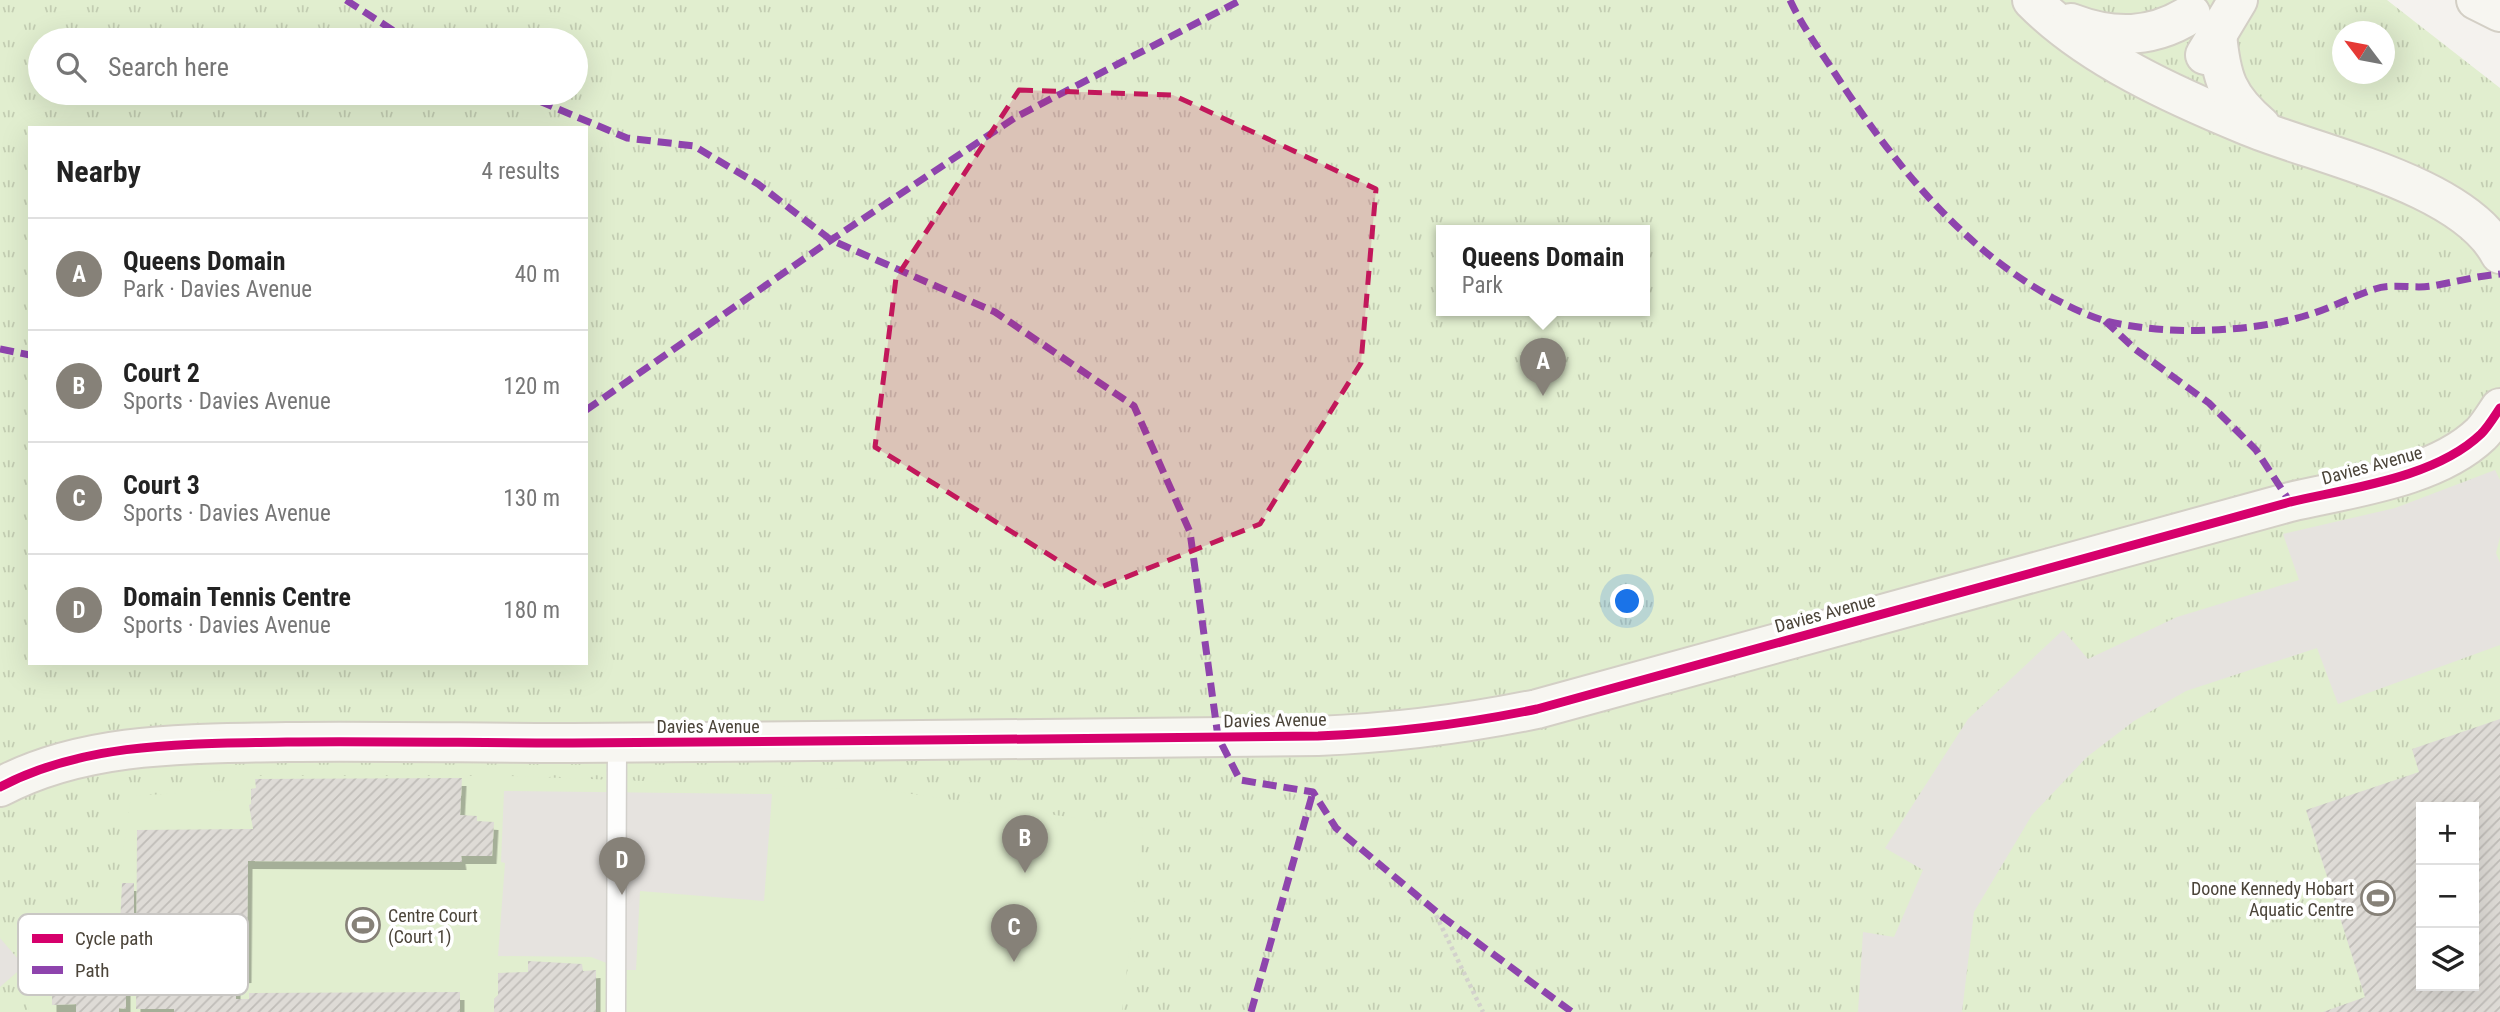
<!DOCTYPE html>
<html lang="en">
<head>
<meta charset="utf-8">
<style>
  body { margin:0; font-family:"Roboto Condensed",sans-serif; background:#f2f2f2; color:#222 }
  .controls { position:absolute; right:21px; bottom:21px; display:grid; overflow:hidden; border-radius:0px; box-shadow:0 7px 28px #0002 }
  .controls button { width:63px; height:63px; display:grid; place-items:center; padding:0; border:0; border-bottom:2px solid #e0e0e0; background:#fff; color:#222; font:35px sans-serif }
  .compass { position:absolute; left:2332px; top:21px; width:63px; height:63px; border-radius:50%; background:#fff; box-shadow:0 7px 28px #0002; rotate:302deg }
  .you { position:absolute; left:1628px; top:602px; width:24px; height:24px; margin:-18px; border:5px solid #fff; border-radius:50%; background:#1a73e8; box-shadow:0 0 0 10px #1a73e833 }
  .badge { display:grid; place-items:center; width:46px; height:46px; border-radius:50%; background:#868178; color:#fff; font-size:23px; font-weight:700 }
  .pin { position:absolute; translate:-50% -58px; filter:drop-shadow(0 2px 4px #0008) }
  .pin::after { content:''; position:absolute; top:37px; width:24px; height:21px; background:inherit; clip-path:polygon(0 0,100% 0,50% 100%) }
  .popup { position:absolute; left:1436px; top:225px; width:214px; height:91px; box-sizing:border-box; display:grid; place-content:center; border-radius:0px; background:#fff; filter:drop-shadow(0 2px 5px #0005); font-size:23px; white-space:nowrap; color:#767676 }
  .popup b { font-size:26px; color:#222 }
  .popup::after { content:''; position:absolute; left:50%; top:100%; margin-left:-14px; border:14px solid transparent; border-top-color:#fff }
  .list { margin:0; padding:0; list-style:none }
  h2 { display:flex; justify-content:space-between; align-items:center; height:91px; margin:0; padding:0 28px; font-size:30px }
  h2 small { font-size:23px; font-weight:400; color:#767676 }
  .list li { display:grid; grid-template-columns:46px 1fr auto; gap:21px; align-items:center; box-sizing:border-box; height:112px; padding:0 28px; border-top:2px solid #e0e0e0 }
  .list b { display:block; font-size:26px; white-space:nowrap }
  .list p { margin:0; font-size:23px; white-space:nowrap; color:#767676 }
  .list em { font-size:23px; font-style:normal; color:#767676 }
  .icon { flex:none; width:38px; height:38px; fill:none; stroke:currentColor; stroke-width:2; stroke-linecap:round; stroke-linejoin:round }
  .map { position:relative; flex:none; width:2500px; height:1012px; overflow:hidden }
  .search { position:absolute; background:#fff; box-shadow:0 7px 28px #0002; left:28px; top:28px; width:560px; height:77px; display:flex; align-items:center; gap:18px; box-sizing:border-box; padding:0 24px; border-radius:38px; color:#767676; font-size:26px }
  .panel { position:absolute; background:#fff; box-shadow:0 7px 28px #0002; left:28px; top:126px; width:560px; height:539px; border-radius:0px }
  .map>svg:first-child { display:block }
  .park { fill:url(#park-tufts); fill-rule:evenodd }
  .garden { fill:#e1eecf }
  .parking { fill:#e6e3df }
  .building { fill:url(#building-hatch); fill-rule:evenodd; filter:url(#shadow) }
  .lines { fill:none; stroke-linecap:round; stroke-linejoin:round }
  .lane-casing { stroke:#d2d0cb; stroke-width:21 }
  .secondary-casing { stroke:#d3cfc5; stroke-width:42 }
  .path { stroke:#d3d2cc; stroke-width:4.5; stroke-dasharray:3.5 3.5; stroke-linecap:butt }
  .lane { stroke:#fdfdfc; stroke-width:18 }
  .secondary { stroke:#f7f6f1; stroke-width:38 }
  .quiet { stroke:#8e44ad; stroke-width:7; stroke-dasharray:14 7; stroke-linecap:butt }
  .cycleway-casing { stroke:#fff; stroke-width:13 }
  .cycleway { stroke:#d6006c; stroke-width:9 }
  .marked { fill:#c2185b; fill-opacity:0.2; stroke:#c2185b; stroke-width:5; stroke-dasharray:14 9; stroke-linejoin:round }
  .labels { text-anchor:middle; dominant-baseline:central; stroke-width:7; stroke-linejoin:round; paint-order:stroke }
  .street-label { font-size:18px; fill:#4b4439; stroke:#fff }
  .poi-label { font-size:18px; fill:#4b4439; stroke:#fff; text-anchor:end }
  .key { fill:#fff; stroke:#c9c7c4; stroke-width:2 }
  .key-label { font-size:19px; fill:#4b4439 }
</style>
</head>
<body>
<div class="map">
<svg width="2500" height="1012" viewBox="0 0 2500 1012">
  <defs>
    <pattern id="park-tufts" width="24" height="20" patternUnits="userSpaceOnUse" patternTransform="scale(1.75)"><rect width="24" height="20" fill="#e1eecf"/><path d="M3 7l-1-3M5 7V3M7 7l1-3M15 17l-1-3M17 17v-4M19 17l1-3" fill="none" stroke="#c3cdb2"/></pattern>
    <pattern id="building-hatch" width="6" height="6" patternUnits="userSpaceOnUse" patternTransform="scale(1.75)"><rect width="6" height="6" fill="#dedbd6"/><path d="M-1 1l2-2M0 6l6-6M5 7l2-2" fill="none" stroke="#c0bdb8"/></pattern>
    <filter id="shadow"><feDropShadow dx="4.5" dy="8" stdDeviation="0" flood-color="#0004"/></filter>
  </defs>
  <rect width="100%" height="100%" fill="#f4f2ee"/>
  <path class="park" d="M0,0H2387L2500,88V1012H0ZM2342,32H2384V74H2342ZM40,40H576V93H40ZM30,128H586V663H30ZM1442,230H1644V310H1442ZM2421,807H2474V986H2421Z"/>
  <polygon class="garden" points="253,776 510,776 885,790 1143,828 1122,1012 29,1012 21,974 95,916 120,875 131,796 246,789 252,786"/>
  <g class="parking">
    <polygon points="2495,470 2500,480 2500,537 2496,553 2500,563 2500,645 2338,704 2317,648 2186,691 2134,721 2087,757 2032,815 1974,912 1962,1012 1858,1012 1863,932 1894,937 1923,870 1885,848 1968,719 2063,630 2088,659 2177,617 2299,580 2283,534 2395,508"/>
    <polygon points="504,791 772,794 764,901 640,891 636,970 625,970 591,957 498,956 505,863 501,862"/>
    <polygon points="0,938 24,966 0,987"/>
  </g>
  <g class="building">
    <path d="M2500,719V1012H2323L2365,997L2306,810L2419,772L2412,749ZM2421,807H2474V986H2421Z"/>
    <polygon points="462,778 460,815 477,816 477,821 494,822 492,856 461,856 462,862 248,861 247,975 236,976 236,999 249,999 249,993 460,992 460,1012 174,1012 174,1009 136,1009 137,830 253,829 249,805 251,804 251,789 256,788 255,779"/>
    <polygon points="122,883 134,883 134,926 120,926"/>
    <polygon points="75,927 119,927 119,961 126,961 126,1009 119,1008 119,1012 76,1012 76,1004 52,1005 52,959 75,959"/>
    <polygon points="528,961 582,964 583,971 596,970 596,1012 494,1012 494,999 498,995 498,973 528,972"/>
  </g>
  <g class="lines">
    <g class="lane-casing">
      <polyline id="lane" points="616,1012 617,742"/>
    </g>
    <g class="secondary-casing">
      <g id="secondary">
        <path d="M2032,0C2088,57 2175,96 2248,126C2318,155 2463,184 2500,254"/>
        <polyline points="2476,0 2500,12"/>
        <path d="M2071,23C2113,39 2152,39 2191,14"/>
        <path d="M2217,34C2221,78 2227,97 2261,126"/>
        <polyline points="2205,55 2238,0"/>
        <path d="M0,787C87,741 191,744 287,742C382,741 477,743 573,743C821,742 1070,738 1318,736C1393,733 1464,724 1537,709L2290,502C2350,488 2435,478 2481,434C2488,427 2494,417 2500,408"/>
      </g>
    </g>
    <polyline class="path" points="1433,909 1483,1012"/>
    <use href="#lane" class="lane"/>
    <use href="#secondary" class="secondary"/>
    <g class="quiet">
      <polyline points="346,0 408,40"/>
      <path d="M1790,0C1802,26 1819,49 1834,72C1891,160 1960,247 2053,298C2070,307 2088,316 2106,321C2140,329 2177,332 2212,330C2244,329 2280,324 2311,314C2333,307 2353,296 2375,289C2393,283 2413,289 2432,286C2455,282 2477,276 2500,274"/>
      <polyline points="520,93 627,138 694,146 758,184 831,240 995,312 1134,406 1190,532 1218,737 1240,780 1313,792 1336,828 1444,918 1572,1012"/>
      <polyline points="2105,321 2135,349 2209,403 2256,450 2290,502"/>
      <polyline points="0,349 30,355"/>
      <polyline points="586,410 831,240 1016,117 1241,0"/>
      <polyline points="1251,1012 1313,792"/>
    </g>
    <g class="cycleway-casing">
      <path id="cycleway" d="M0,787C87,741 191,744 287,742C382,741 477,743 573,743C821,742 1070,738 1318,736C1393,733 1464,724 1537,709L2290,502C2350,488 2435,478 2481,434C2488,427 2494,417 2500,408"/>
    </g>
    <use href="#cycleway" class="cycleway"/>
  </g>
  <path class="marked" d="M1019,90L1173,95L1376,189L1361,363L1260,524L1101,587L875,447L896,278Z"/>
  <defs>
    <g id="stadium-ring" transform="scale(1.75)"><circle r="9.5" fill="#fff" stroke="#868178" stroke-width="1.5"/><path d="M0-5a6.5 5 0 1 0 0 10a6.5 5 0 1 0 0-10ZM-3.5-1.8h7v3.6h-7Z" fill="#868178"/></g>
  </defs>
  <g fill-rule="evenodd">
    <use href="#stadium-ring" x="2378" y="898"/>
    <use href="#stadium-ring" x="363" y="925"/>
  </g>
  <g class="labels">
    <g class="street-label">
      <text transform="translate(2372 465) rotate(-15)">Davies Avenue</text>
      <text transform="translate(1825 613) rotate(-15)">Davies Avenue</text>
      <text transform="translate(1275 720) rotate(-1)">Davies Avenue</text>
      <text x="708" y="726">Davies Avenue</text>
    </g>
    <g class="poi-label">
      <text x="2354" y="888">Doone Kennedy Hobart<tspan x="2354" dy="21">Aquatic Centre</tspan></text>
      <text x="388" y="915" text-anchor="start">Centre Court<tspan x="388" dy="21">(Court 1)</tspan></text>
    </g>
  </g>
  <rect x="18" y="914" width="230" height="81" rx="10" class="key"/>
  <rect x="32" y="934" width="31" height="9" fill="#d6006c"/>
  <rect x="32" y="966" width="31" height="8" fill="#8e44ad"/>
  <g class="key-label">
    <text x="75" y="945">Cycle path</text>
    <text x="75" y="977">Path</text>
  </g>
</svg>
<div class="controls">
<button>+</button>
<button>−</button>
<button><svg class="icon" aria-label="layers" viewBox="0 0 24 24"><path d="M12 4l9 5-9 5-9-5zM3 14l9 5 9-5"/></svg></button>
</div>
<svg class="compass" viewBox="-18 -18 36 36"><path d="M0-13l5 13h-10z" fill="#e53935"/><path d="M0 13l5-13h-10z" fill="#767676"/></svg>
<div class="you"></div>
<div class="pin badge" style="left:1543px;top:396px">A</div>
<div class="popup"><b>Queens Domain</b>Park</div>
<div class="pin badge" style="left:1025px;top:873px">B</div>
<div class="pin badge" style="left:1014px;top:962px">C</div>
<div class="pin badge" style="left:622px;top:895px">D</div>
<div class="search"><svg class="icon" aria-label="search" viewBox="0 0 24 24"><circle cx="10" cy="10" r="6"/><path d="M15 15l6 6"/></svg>Search here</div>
<section class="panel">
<h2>Nearby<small>4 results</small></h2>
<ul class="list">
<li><span class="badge">A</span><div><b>Queens Domain</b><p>Park · Davies Avenue</p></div><em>40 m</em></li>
<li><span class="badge">B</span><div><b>Court 2</b><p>Sports · Davies Avenue</p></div><em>120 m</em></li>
<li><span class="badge">C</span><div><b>Court 3</b><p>Sports · Davies Avenue</p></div><em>130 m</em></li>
<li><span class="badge">D</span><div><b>Domain Tennis Centre</b><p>Sports · Davies Avenue</p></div><em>180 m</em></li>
</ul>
</section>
</div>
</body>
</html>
